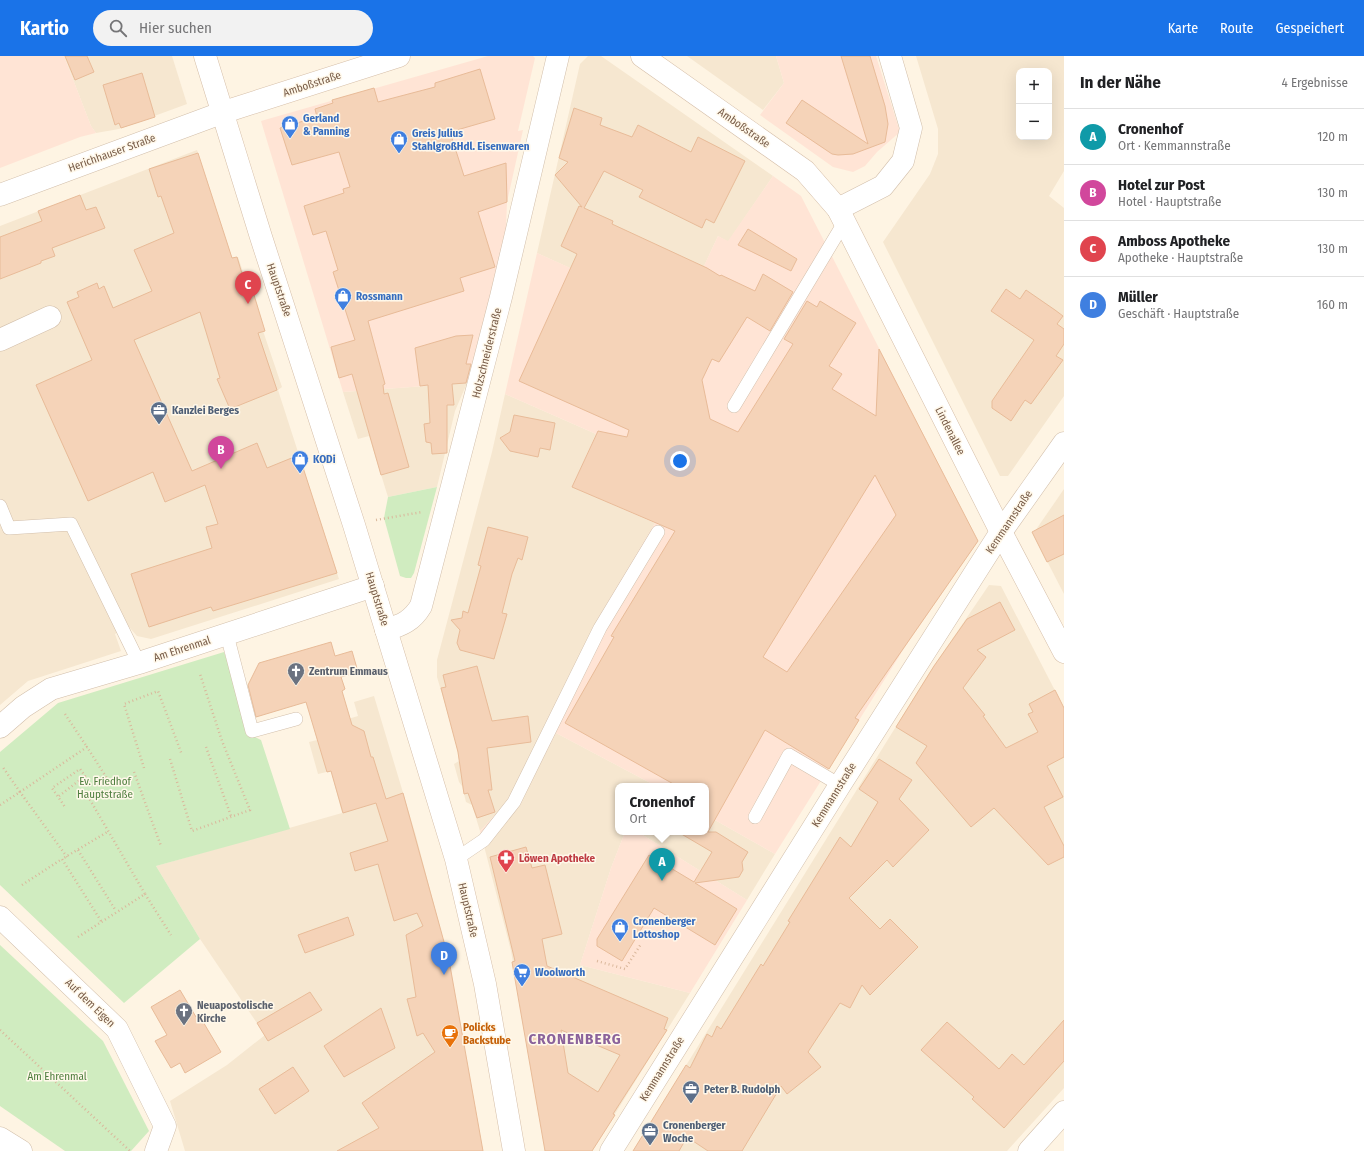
<!DOCTYPE html>
<html lang="de">
<head>
<meta charset="utf-8">
<style>
  body { margin:0; font-family:"Fira Sans Condensed",sans-serif; background:#f2f2f2; color:#202124 }
  .controls { position:absolute; right:12px; top:12px; display:grid; overflow:hidden; border-radius:8px; box-shadow:0 4px 16px #0002 }
  .controls button { width:36px; height:36px; display:grid; place-items:center; padding:0; border:0; border-bottom:1px solid #e0e0e0; background:#fff; color:#202124; font:20px sans-serif }
  .you { position:absolute; left:680px; top:405px; width:14px; height:14px; margin:-10px; border:3px solid #fff; border-radius:50%; background:#1a73e8; box-shadow:0 0 0 6px #1a73e833 }
  .badge { display:grid; place-items:center; width:26px; height:26px; border-radius:50%; background:#1a73e8; color:#fff; font-size:13px; font-weight:700 }
  .pin { position:absolute; translate:-50% -33px; filter:drop-shadow(0 1px 2px #0008) }
  .pin::after { content:''; position:absolute; top:21px; width:14px; height:12px; background:inherit; clip-path:polygon(0 0,100% 0,50% 100%) }
  .popup { position:absolute; left:615px; top:727px; width:94px; height:52px; box-sizing:border-box; display:grid; place-content:center; border-radius:8px; background:#fff; filter:drop-shadow(0 1px 3px #0005); font-size:13px; white-space:nowrap; color:#757577 }
  .popup b { font-size:15px; color:#202124 }
  .popup::after { content:''; position:absolute; left:50%; top:100%; margin-left:-8px; border:8px solid transparent; border-top-color:#fff }
  .list { margin:0; padding:0; list-style:none }
  h2 { display:flex; justify-content:space-between; align-items:center; height:52px; margin:0; padding:0 16px; font-size:17px }
  h2 small { font-size:13px; font-weight:400; color:#757577 }
  .list li { display:grid; grid-template-columns:26px 1fr auto; gap:12px; align-items:center; box-sizing:border-box; height:56px; padding:0 16px; border-top:1px solid #e0e0e0 }
  .list b { display:block; font-size:15px; white-space:nowrap }
  .list p { margin:0; font-size:13px; white-space:nowrap; color:#757577 }
  .list em { font-size:13px; font-style:normal; color:#757577 }
  .icon { flex:none; width:22px; height:22px; fill:none; stroke:currentColor; stroke-width:2; stroke-linecap:round; stroke-linejoin:round }
  .map { position:relative; flex:none; width:1064px; height:1095px; overflow:hidden }
  header { display:flex; align-items:center; gap:24px; box-sizing:border-box; height:56px; padding:0 20px; background:#1a73e8; color:#fff }
  header strong { font-size:19px }
  nav { display:flex; gap:22px; margin-inline-start:auto; font-size:14px }
  .search { width:280px; height:36px; background:#f2f2f2; display:flex; align-items:center; gap:10px; box-sizing:border-box; padding:0 14px; border-radius:22px; color:#757577; font-size:15px }
  main { display:flex }
  aside { flex:1; background:#fff }
  .map>svg:first-child { display:block }
  .residential { fill:#f6e7d0; fill-rule:evenodd }
  .commercial { fill:#ffe4d5 }
  .green { fill:#d0ecc0 }
  .building { fill:#f5d3b8; stroke:#e8bb98; fill-rule:evenodd }
  .lines { fill:none; stroke-linecap:round; stroke-linejoin:round }
  .lane-casing { stroke:#d2bfab; stroke-width:14 }
  .street-casing { stroke:#d2bfab; stroke-width:23 }
  .secondary-casing { stroke:#d5bea8; stroke-width:23 }
  .path { stroke:#dab79b; stroke-width:2.5; stroke-dasharray:1 3; stroke-linecap:butt }
  .lane { stroke:#fff; stroke-width:13 }
  .street { stroke:#fff; stroke-width:22 }
  .secondary { stroke:#fff; stroke-width:22 }
  .labels { text-anchor:middle; dominant-baseline:central; stroke-width:3; stroke-linejoin:round; paint-order:stroke }
  .street-label { font-size:11px; fill:#775b47; stroke:#fff8ea }
  .shop-label { font-size:11px; font-weight:bold; fill:#366cbe; stroke:#fff8ea; text-anchor:start }
  .service-label { font-size:11px; font-weight:bold; fill:#4e5e75; stroke:#fff8ea; text-anchor:start }
  .worship-label { font-size:11px; font-weight:bold; fill:#5b616d; stroke:#fff8ea; text-anchor:start }
  .park-label { font-size:11px; fill:#4e7e3e; stroke:#fff8ea }
  .health-label { font-size:11px; font-weight:bold; fill:#be3a42; stroke:#fff8ea; text-anchor:start }
  .food-label { font-size:11px; font-weight:bold; fill:#c56008; stroke:#fff8ea; text-anchor:start }
  .district-label { font-size:15px; font-weight:bold; letter-spacing:1px; fill:#8b629b; stroke:#fff8ea }
</style>
</head>
<body>
<header>
<strong>Kartio</strong>
<div class="search"><svg class="icon" aria-label="search" viewBox="0 0 24 24"><circle cx="10" cy="10" r="6"/><path d="M15 15l6 6"/></svg>Hier suchen</div>
<nav><a>Karte</a><a>Route</a><a>Gespeichert</a></nav>
</header>
<main>
<div class="map">
<svg width="1064" height="1095" viewBox="0 0 1064 1095">
  <rect width="100%" height="100%" fill="#fef4e3"/>
  <g class="residential">
    <polygon points="64,0 172,0 187,48 119,73 96,77 91,70"/>
    <polygon points="588,0 601,0 773,120 728,186 718,180 680,262 537,197 580,8"/>
    <polygon points="687,0 776,0 784,27 763,54"/>
    <path d="M916,0H1064V115L1049,140L1064,152V340L1008,420H1000L883,186L930,118L938,98V73ZM1019,15H1049V81H1019Z"/>
    <polygon points="197,94 232,202 238,201 282,331 278,334 339,523 151,583 137,580 129,571 115,578 121,595 28,625 0,649 0,170"/>
    <polygon points="467,327 455,355 437,431 388,441 369,380 358,383 343,336"/>
    <polygon points="505,338 596,378 572,431 655,467 597,564 508,745 480,775 472,749 466,746 462,730 459,726 454,708 459,705 455,682 437,621 437,604 492,396"/>
    <polygon points="1064,433 1064,538 1033,478"/>
    <polygon points="989,529 1001,530 1064,652 1064,1032 1007,1095 633,1095 931,614"/>
    <polygon points="374,640 416,780 449,906 483,1095 185,1095 170,1045 227,1009 265,979 200,883 156,810 342,757 331,715 318,718 309,686 317,684 314,673 358,660 354,646"/>
    <polygon points="556,677 656,730 618,730 618,776 625,776 611,812 580,909 690,937 592,1095 545,1095 511,895 484,790 519,750"/>
    <polygon points="706,759 775,798 747,844 638,776 706,776"/>
  </g>
  <g class="commercial">
    <polygon points="0,0 64,0 91,70 96,77 80,81 0,112"/>
    <polygon points="488,0 533,0 535,2 518,75 523,74 507,146 505,196 467,327 343,336 261,65"/>
    <polygon points="776,0 876,0 900,76 877,96 865,110 853,116 833,111 760,59 784,27"/>
    <polygon points="773,120 801,140 978,485 905,591 775,798 706,759 706,730 656,730 556,677 519,750 484,790 480,775 508,745 597,564 655,467 572,431 596,378 505,338 537,197 680,261 718,180 728,185"/>
    <polygon points="625,776 638,776 747,844 690,937 580,909 611,812"/>
  </g>
  <g class="green">
    <polygon points="437,431 414,517 411,522 406,522 400,520 384,462 388,441"/>
    <polygon points="224,596 253,680 261,684 290,773 156,810 200,883 124,947 0,829 0,696 58,647"/>
    <polygon points="0,889 103,985 149,1075 131,1095 65,1095 0,1050"/>
  </g>
  <g class="building">
    <polygon points="65,0 87,0 94,16 75,24"/>
    <polygon points="841,0 870,0 885,50 888,68 885,86 853,98 838,99 832,98 786,67 802,44 868,88"/>
    <polygon points="480,13 495,63 450,76 464,120 506,107 507,146 478,156 495,211 460,222 464,235 368,265 385,328 383,329 384,338 388,337 409,411 381,419 352,318 339,322 331,291 355,284 333,216 338,214 326,175 313,179 304,150 344,137 343,133 350,131 339,96 292,109 280,72 317,61 315,53 333,47 332,44 374,32 378,46 435,31 435,27"/>
    <polygon points="142,17 155,61 121,72 119,67 115,69 103,29"/>
    <path d="M574,52L602,62L600,69L632,81L638,69L691,96L698,81L745,105L714,167L706,163L702,172L639,141L643,134L604,115L584,152L613,165L612,168L707,212L720,220L721,219L755,235L763,218L793,236L770,275L747,261L719,306L712,303L702,324L710,363L738,376L793,288L784,283L807,245L817,251L820,245L856,267L829,310L842,318L832,333L876,360L879,293L978,485L855,662L859,664L829,713L765,674L708,776H716L748,796L742,806L743,814L739,821L695,827L737,853L715,889L654,852L622,905L597,890V883L649,799L694,826L712,796L678,776H706V730H677L565,667L614,581L611,580L675,475L572,431L598,375L627,381L629,374L519,325L577,198L561,190L579,150L582,151L555,119L568,106L559,102ZM875,419L896,459L787,616L763,601Z"/>
    <polygon points="198,97 232,202 237,201 249,241 254,239 265,275 258,277 277,334 230,353 217,323 220,322 200,256 134,284 192,415 257,387 267,412 299,399 337,517 213,555 211,551 149,571 131,518 212,492 206,471 218,468 205,429 165,446 153,416 88,445 36,329 92,304 67,246 79,241 77,236 97,227 99,233 104,230 113,252 152,235 134,194 174,177 161,140 158,141 149,113"/>
    <polygon points="80,139 86,154 96,151 105,172 52,192 55,200 41,205 41,207 0,223 0,181 42,165 38,155"/>
    <polygon points="748,173 797,203 791,215 738,189"/>
    <polygon points="1006,233 1020,243 1026,234 1055,254 1063,260 1057,268 1064,273 1064,288 1056,300 1063,304 1031,348 1025,344 1011,365 992,352 992,345 1034,284 991,255"/>
    <polygon points="473,279 466,308 471,308 466,327 452,328 454,349 447,349 447,397 432,398 431,387 426,386 424,368 430,367 428,329 420,330 415,292 456,280"/>
    <polygon points="514,359 555,367 550,394 540,392 538,401 510,395 500,382 510,376"/>
    <polygon points="1064,459 1064,498 1047,506 1032,476"/>
    <polygon points="488,471 528,481 522,504 518,502 512,518 502,557 507,558 494,603 460,594 457,587 460,574 451,564 462,562 463,555 468,557 481,510 478,509"/>
    <polygon points="1000,546 1015,574 977,594 986,601 963,632 985,659 983,660 1006,692 1038,676 1028,658 1033,656 1029,648 1055,634 1064,652 1064,701 1047,710 1063,741 1044,751 1064,790 1064,801 1048,809 994,752 971,771 916,707 927,690 896,671 934,610 967,563"/>
    <polygon points="331,586 335,600 352,595 358,616 341,621 345,633 342,635 352,669 364,675 371,701 373,701 386,743 403,737 449,904 483,1095 337,1095 379,1072 362,1047 435,996 423,977 417,980 407,943 416,941 406,879 423,870 417,857 394,865 378,808 355,815 350,797 388,785 376,747 343,757 331,715 327,716 306,646 256,661 248,629 259,607"/>
    <polygon points="477,610 492,665 528,660 531,686 487,692 492,734 488,734 495,756 477,762 468,737 464,738 458,696 441,632 446,631 443,619"/>
    <polygon points="879,703 912,724 899,743 929,774 893,811 887,804 849,842 880,873 890,863 918,891 870,939 862,929 850,952 840,947 808,996 821,1011 787,1038 781,1030 742,1095 708,1095 687,1081 679,1095 633,1095 686,1009 690,1012 707,978 712,981 717,970 721,973 761,908 763,910 790,866 788,865 840,781 851,791 878,746 859,733"/>
    <path d="M526,791L532,812L545,809L562,878L542,883L547,910L668,962L664,973L667,974L613,1058L615,1059L592,1095H545L512,906L515,905L490,801ZM561,974L620,999L598,1036L568,1017Z"/>
    <polygon points="348,861 354,879 305,897 298,879"/>
    <polygon points="180,934 196,961 199,959 221,996 185,1017 180,1007 171,1012 155,985 167,979 151,951"/>
    <polygon points="310,936 322,954 268,985 257,967"/>
    <polygon points="381,952 395,992 344,1021 324,990"/>
    <polygon points="1064,964 1064,1005 1004,1072 972,1043 974,1041 921,994 947,966 999,1013 1012,998 1024,1009"/>
    <polygon points="293,1011 309,1035 275,1058 259,1033"/>
  </g>
  <g class="lines">
    <g class="lane-casing">
      <g id="lane">
        <polyline points="734,350 845,165"/>
        <polyline points="0,450 9,472 71,468 139,607"/>
        <polyline points="227,579 252,675 296,663"/>
        <polyline points="755,761 789,699 840,729"/>
        <polyline points="456,803 484,784 514,746 600,572 658,476"/>
      </g>
    </g>
    <g class="street-casing">
      <g id="street">
        <polyline points="0,139 224,56"/>
        <polyline points="838,153 883,130 903,105 911,72 890,0"/>
        <polyline points="0,284 50,261"/>
        <path d="M386,574C402,569 412,565 421,550L501,241L558,0"/>
        <polyline points="0,671 23,651 51,633 139,607 373,530"/>
        <polyline points="0,861 117,973 165,1070 156,1095"/>
        <polyline points="0,1082 21,1095"/>
        <polyline points="611,1095 840,729 1001,476 1064,387"/>
        <polyline points="1029,1095 1064,1056"/>
      </g>
    </g>
    <g class="secondary-casing">
      <g id="secondary">
        <polyline points="205,0 261,181 354,469 456,803 485,928 514,1095"/>
        <polyline points="642,0 805,115 838,153 1001,476 1064,596"/>
        <polyline points="224,56 399,0"/>
      </g>
    </g>
    <g class="path">
      <polyline points="376,464 422,456"/>
      <polyline points="65,658 87,691"/>
      <polyline points="206,691 231,760"/>
      <polyline points="170,703 192,775 250,754 222,685 200,618"/>
      <polyline points="144,712 124,648 158,635 182,699"/>
      <polyline points="134,716 161,790"/>
      <polyline points="59,740 85,720 80,713 52,732 65,751"/>
      <polyline points="0,749 20,736 2,710"/>
      <polyline points="78,794 116,855"/>
      <polyline points="67,801 20,736 87,691 108,724"/>
      <polyline points="22,829 62,803"/>
      <polyline points="145,838 171,879"/>
      <polyline points="101,865 62,803 109,775"/>
      <polyline points="78,881 145,838 86,737"/>
      <polyline points="597,905 625,913 641,888"/>
      <polyline points="0,974 130,1095"/>
    </g>
    <use href="#lane" class="lane"/>
    <use href="#street" class="street"/>
    <use href="#secondary" class="secondary"/>
  </g>
  <defs>
    <g id="shop-pin" transform="scale(0.9)"><path d="M0 17L-7.5 6A9.5 9.5 0 1 1 7.5 6Z" fill="#3f7fe0" stroke="#fff8ea"/><path d="M-5-2.5h2.3a2.7 3.5 0 0 1 5.4 0H5L5.5 6h-11ZM-1.5-2.5h3a1.5 2.3 0 0 0-3 0Z" fill="#fff"/></g>
    <g id="office-pin" transform="scale(0.9)"><path d="M0 17L-7.5 6A9.5 9.5 0 1 1 7.5 6Z" fill="#5c6f8a" stroke="#fff8ea"/><path d="M-6-3h4V-5.5h4V-3h4V5H-6ZM-1-4.5V-3h2v-1.5ZM-6 0V1H6V0Z" fill="#fff"/></g>
    <g id="church-pin" transform="scale(0.9)"><path d="M0 17L-7.5 6A9.5 9.5 0 1 1 7.5 6Z" fill="#6b7280" stroke="#fff8ea"/><path d="M-1.2-6h2.4v3.5h3.3v2.4h-3.3V6h-2.4V-.1h-3.3v-2.4h3.3Z" fill="#fff"/></g>
    <g id="pharmacy-pin" transform="scale(0.9)"><path d="M0 17L-7.5 6A9.5 9.5 0 1 1 7.5 6Z" fill="#e0444e" stroke="#fff8ea"/><path d="M-2-6h4v4h4v4h-4v4h-4v-4h-4v-4h4Z" fill="#fff"/></g>
    <g id="supermarket-pin" transform="scale(0.9)"><path d="M0 17L-7.5 6A9.5 9.5 0 1 1 7.5 6Z" fill="#3f7fe0" stroke="#fff8ea"/><path d="M-6-5.5h2.5l.6 2H6L4.5 2H-2.5L-4.4-4H-6ZM-1.5 3.2a1.3 1.3 0 1 0 .1 0ZM3 3.2a1.3 1.3 0 1 0 .1 0Z" fill="#fff"/></g>
    <g id="cafe-pin" transform="scale(0.9)"><path d="M0 17L-7.5 6A9.5 9.5 0 1 1 7.5 6Z" fill="#e8710a" stroke="#fff8ea"/><path d="M-5.5-4.5H6V0H3Q3 3.5 0 3.5H-2.5Q-5.5 3.5-5.5 0ZM3-3.2v2h1.7v-2ZM-6 4.5H4V6H-6Z" fill="#fff"/></g>
  </defs>
  <g fill-rule="evenodd">
    <use href="#shop-pin" x="290" y="68"/>
    <use href="#shop-pin" x="399" y="83"/>
    <use href="#shop-pin" x="343" y="240"/>
    <use href="#office-pin" x="159" y="354"/>
    <use href="#shop-pin" x="300" y="403"/>
    <use href="#church-pin" x="296" y="615"/>
    <use href="#pharmacy-pin" x="506" y="802"/>
    <use href="#shop-pin" x="620" y="871"/>
    <use href="#supermarket-pin" x="522" y="916"/>
    <use href="#church-pin" x="184" y="955"/>
    <use href="#cafe-pin" x="450" y="977"/>
    <use href="#office-pin" x="691" y="1033"/>
    <use href="#office-pin" x="650" y="1075"/>
  </g>
  <g class="labels">
    <g class="street-label">
      <text transform="translate(312 28) rotate(-18)">Amboßstraße</text>
      <text transform="translate(744 72) rotate(35)">Amboßstraße</text>
      <text transform="translate(112 97) rotate(-20)">Herichhauser Straße</text>
      <text transform="translate(279 234) rotate(71)">Hauptstraße</text>
      <text transform="translate(487 297) rotate(-76)">Holzschneiderstraße</text>
      <text transform="translate(950 375) rotate(63)">Lindenallee</text>
      <text transform="translate(1009 466) rotate(-56)">Kemmannstraße</text>
      <text transform="translate(377 543) rotate(73)">Hauptstraße</text>
      <text transform="translate(182 593) rotate(-18)">Am Ehrenmal</text>
      <text transform="translate(834 739) rotate(-58)">Kemmannstraße</text>
      <text transform="translate(468 854) rotate(77)">Hauptstraße</text>
      <text transform="translate(90 947) rotate(44)">Auf dem Eigen</text>
      <text transform="translate(662 1013) rotate(-58)">Kemmannstraße</text>
    </g>
    <g class="shop-label">
      <text x="303" y="62">Gerland<tspan x="303" dy="13">&amp; Panning</tspan></text>
      <text x="412" y="77">Greis Julius<tspan x="412" dy="13">StahlgroßHdl. Eisenwaren</tspan></text>
      <text x="356" y="240">Rossmann</text>
      <text x="313" y="403">KODi</text>
      <text x="633" y="865">Cronenberger<tspan x="633" dy="13">Lottoshop</tspan></text>
      <text x="535" y="916">Woolworth</text>
    </g>
    <g class="service-label">
      <text x="172" y="354">Kanzlei Berges</text>
      <text x="704" y="1033">Peter B. Rudolph</text>
      <text x="663" y="1069">Cronenberger<tspan x="663" dy="13">Woche</tspan></text>
    </g>
    <g class="worship-label">
      <text x="309" y="615">Zentrum Emmaus</text>
      <text x="197" y="949">Neuapostolische<tspan x="197" dy="13">Kirche</tspan></text>
    </g>
    <g class="park-label">
      <text x="105" y="725">Ev. Friedhof<tspan x="105" dy="13">Hauptstraße</tspan></text>
      <text x="57" y="1020">Am Ehrenmal</text>
    </g>
    <g class="health-label">
      <text x="519" y="802">Löwen Apotheke</text>
    </g>
    <g class="food-label">
      <text x="463" y="971">Policks<tspan x="463" dy="13">Backstube</tspan></text>
    </g>
    <g class="district-label">
      <text x="575" y="983">CRONENBERG</text>
    </g>
  </g>
</svg>
<div class="controls">
<button>+</button>
<button>−</button>
</div>
<div class="you"></div>
<div class="pin badge" style="left:662px;top:825px;background:#0f9aa8">A</div>
<div class="popup"><b>Cronenhof</b>Ort</div>
<div class="pin badge" style="left:221px;top:413px;background:#d1479c">B</div>
<div class="pin badge" style="left:248px;top:248px;background:#e0444e">C</div>
<div class="pin badge" style="left:444px;top:919px;background:#3f7fe0">D</div>
</div>
<aside>
<h2>In der Nähe<small>4 Ergebnisse</small></h2>
<ul class="list">
<li><span class="badge" style="background:#0f9aa8">A</span><div><b>Cronenhof</b><p>Ort · Kemmannstraße</p></div><em>120 m</em></li>
<li><span class="badge" style="background:#d1479c">B</span><div><b>Hotel zur Post</b><p>Hotel · Hauptstraße</p></div><em>130 m</em></li>
<li><span class="badge" style="background:#e0444e">C</span><div><b>Amboss Apotheke</b><p>Apotheke · Hauptstraße</p></div><em>130 m</em></li>
<li><span class="badge" style="background:#3f7fe0">D</span><div><b>Müller</b><p>Geschäft · Hauptstraße</p></div><em>160 m</em></li>
</ul>
</aside>
</main>
</body>
</html>
